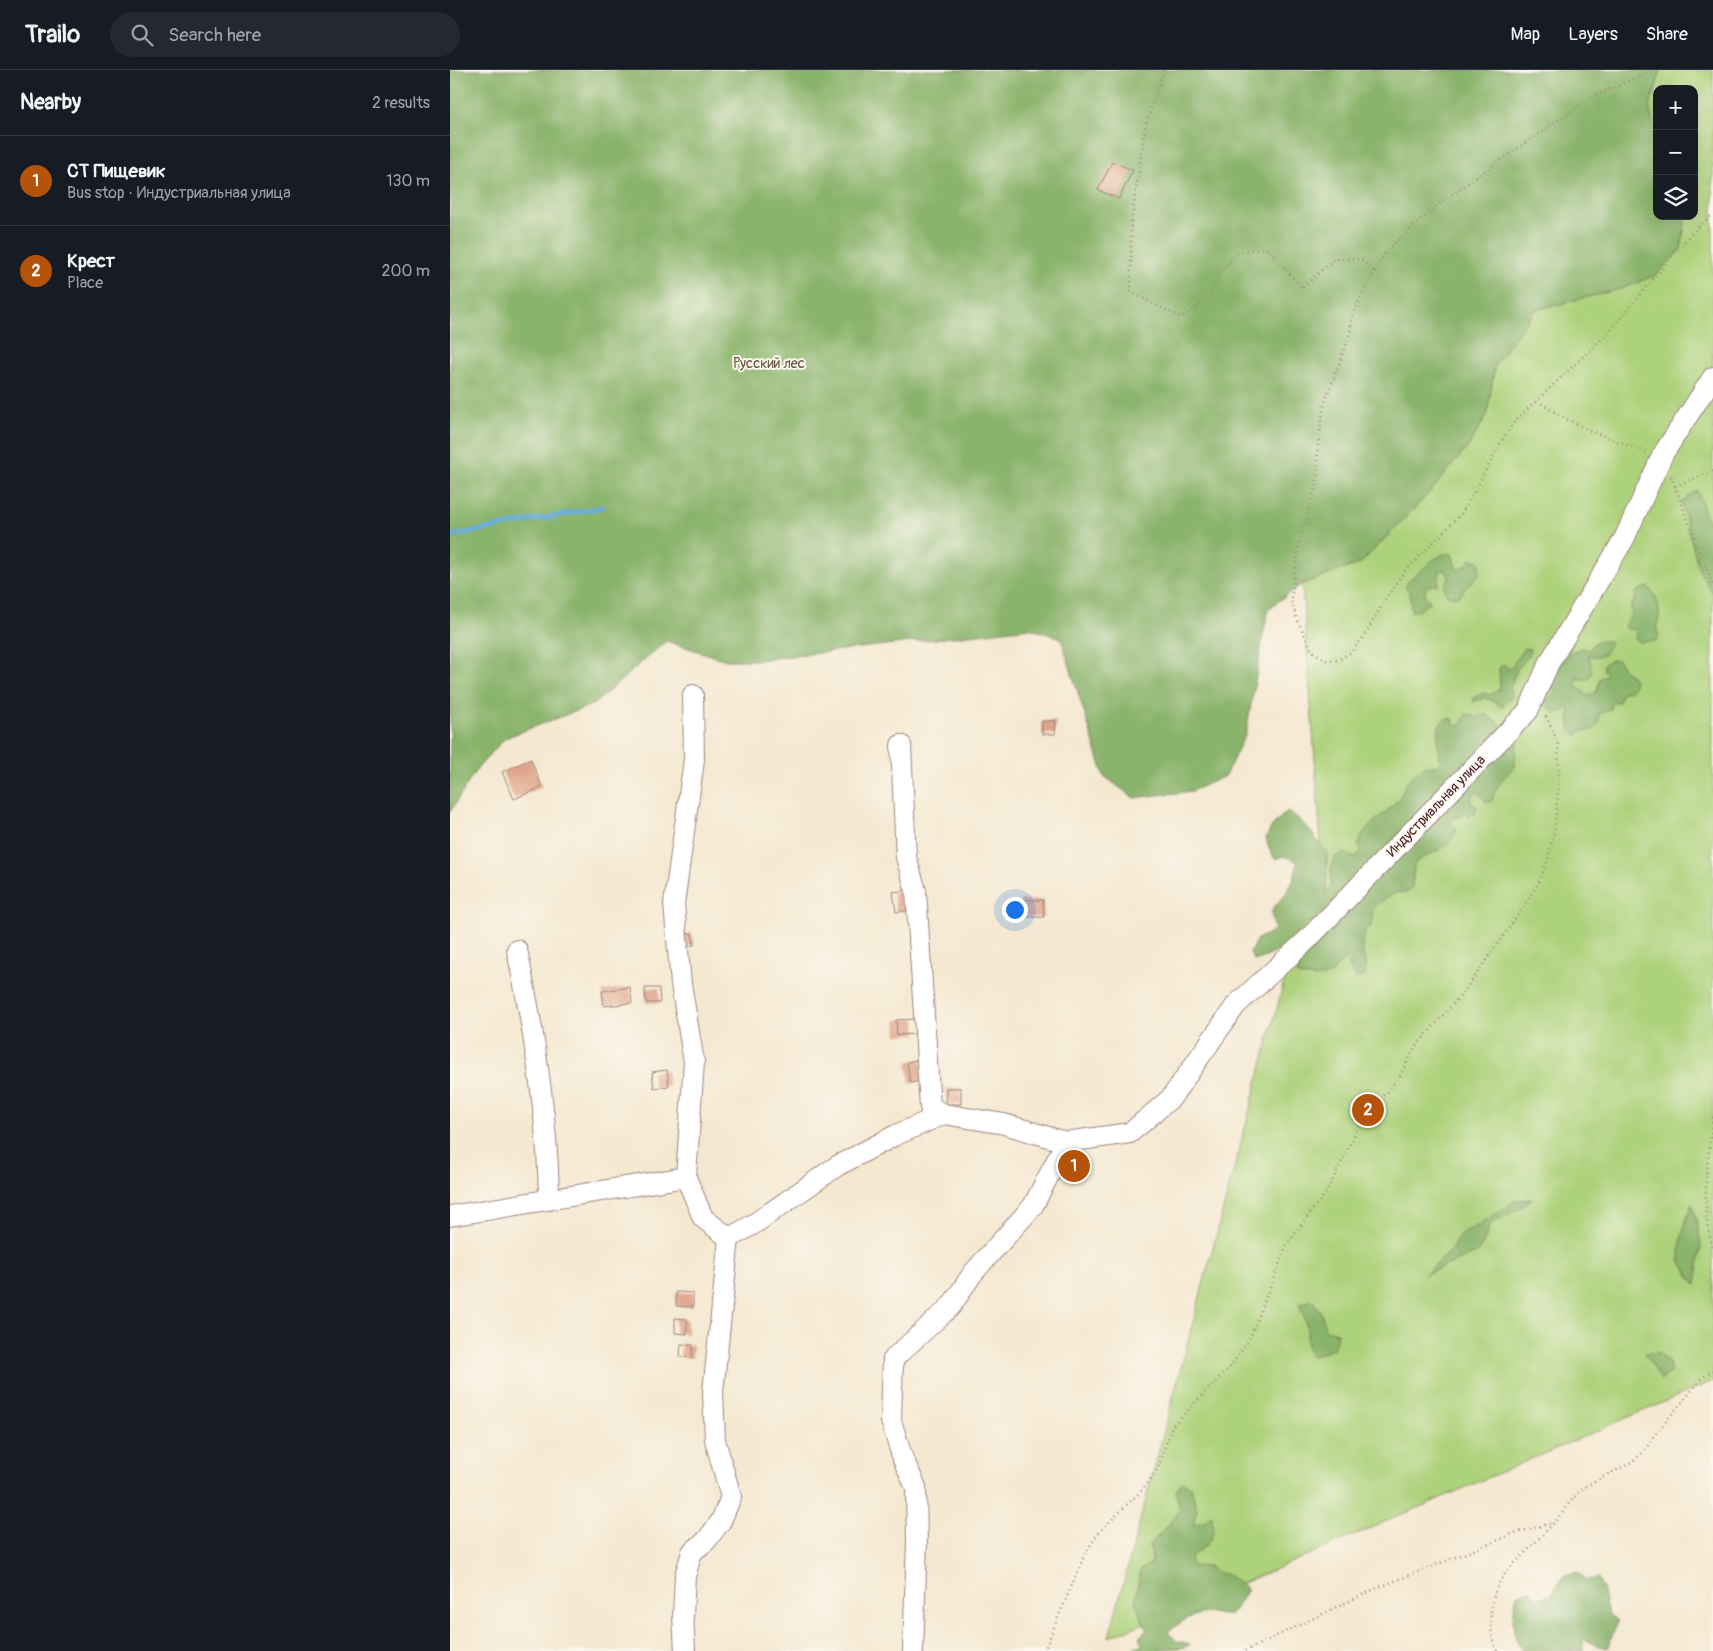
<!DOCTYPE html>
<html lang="en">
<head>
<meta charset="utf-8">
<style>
  body { margin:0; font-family:Pangolin,sans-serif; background:#242831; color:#f1f3f6 }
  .controls { position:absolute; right:15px; top:15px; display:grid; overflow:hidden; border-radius:10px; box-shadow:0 5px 20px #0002 }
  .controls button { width:45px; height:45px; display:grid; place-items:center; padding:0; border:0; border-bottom:1px solid #363941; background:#171b24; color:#f1f3f6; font:25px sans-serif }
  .you { position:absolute; left:564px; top:839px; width:18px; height:18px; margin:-12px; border:4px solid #fff; border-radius:50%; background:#1a73e8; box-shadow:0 0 0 8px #1a73e833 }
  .badge { display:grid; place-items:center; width:32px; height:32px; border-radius:50%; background:#b45309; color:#fff; font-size:16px; font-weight:700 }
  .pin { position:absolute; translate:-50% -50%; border:2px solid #fff; box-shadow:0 1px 5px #0006 }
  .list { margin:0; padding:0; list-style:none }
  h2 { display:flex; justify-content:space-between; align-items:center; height:65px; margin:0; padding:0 20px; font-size:21px }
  h2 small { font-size:16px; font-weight:400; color:#9ea1a6 }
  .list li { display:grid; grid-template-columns:32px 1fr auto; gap:15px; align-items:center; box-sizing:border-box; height:90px; padding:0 20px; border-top:1px solid #363941 }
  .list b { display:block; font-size:19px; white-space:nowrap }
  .list p { margin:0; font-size:16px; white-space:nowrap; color:#9ea1a6 }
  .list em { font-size:16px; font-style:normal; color:#9ea1a6 }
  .icon { flex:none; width:28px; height:28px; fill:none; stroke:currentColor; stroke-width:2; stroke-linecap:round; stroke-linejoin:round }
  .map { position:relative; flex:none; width:1263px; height:1581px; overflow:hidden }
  header { display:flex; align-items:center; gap:30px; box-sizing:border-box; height:70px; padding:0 25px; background:#171b24; border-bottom:1px solid #363941 }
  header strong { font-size:24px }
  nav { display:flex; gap:28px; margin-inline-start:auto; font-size:18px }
  .search { width:350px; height:45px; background:#242831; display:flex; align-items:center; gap:12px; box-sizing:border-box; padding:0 18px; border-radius:28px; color:#9ea1a6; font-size:19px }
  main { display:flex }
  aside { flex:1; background:#171b24 }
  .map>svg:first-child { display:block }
  .green { fill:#add27c; stroke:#7c7854 }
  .forest { fill:#8ab46c; stroke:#6a6a4c }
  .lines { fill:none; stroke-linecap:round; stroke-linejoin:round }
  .stream { stroke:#68adde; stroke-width:4.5 }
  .building { fill:#dfa48a }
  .minor-casing { stroke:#9f847e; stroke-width:22 }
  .path { stroke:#9f847e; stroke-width:2.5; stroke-dasharray:1 4; stroke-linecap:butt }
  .minor { stroke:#fff; stroke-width:20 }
  .labels { text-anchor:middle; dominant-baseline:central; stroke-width:4; stroke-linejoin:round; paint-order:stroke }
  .park-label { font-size:14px; fill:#685543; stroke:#fbf7ec }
  .street-label { font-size:14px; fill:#4a1f2b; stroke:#fbf7ec }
</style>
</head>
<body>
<header>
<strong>Trailo</strong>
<div class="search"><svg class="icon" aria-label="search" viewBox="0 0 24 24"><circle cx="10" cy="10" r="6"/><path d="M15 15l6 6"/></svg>Search here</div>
<nav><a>Map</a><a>Layers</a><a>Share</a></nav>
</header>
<main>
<aside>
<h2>Nearby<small>2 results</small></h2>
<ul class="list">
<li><span class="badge">1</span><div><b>СТ Пищевик</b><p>Bus stop · Индустриальная улица</p></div><em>130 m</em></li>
<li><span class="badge">2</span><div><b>Крест</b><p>Place</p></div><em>200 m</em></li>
</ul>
</aside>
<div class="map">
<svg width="1263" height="1581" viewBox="0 0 1263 1581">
  <rect width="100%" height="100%" fill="#fbf7ec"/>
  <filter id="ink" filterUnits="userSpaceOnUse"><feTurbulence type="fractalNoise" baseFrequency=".02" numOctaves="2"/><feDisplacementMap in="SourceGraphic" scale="10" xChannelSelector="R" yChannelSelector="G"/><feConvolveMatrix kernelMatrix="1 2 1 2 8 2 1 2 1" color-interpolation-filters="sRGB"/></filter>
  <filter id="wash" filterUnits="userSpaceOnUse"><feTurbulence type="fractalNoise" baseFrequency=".0096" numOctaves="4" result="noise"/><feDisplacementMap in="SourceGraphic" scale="20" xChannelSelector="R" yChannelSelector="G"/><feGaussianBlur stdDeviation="1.12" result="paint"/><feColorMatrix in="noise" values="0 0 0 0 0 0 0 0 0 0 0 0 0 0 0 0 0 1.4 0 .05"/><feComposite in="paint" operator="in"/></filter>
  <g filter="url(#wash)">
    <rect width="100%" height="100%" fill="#f4e8d0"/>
    <polygon class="green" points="1211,0 1263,0 1263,1311 772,1522 659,1567 871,773 852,514 911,493 979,423 1020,374 1037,345 1045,294 1085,240 1174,218 1231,179 1236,146 1244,146 1244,19 1207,19 1207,68 1199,38"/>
    <g class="forest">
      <polygon points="0,0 1211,0 1199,38 1207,68 1207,146 1236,146 1231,179 1206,205 1174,218 1085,240 1045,294 1037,345 1020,374 979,423 911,493 852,514 818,539 796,663 775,706 742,721 684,728 654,706 611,568 579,558 308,590 276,590 216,571 144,634 55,668 26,700 0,742"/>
      <polygon points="1247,420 1261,460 1263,460 1263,524 1249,500 1231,432"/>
      <path d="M994,484H1002L1007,500L1017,495L1021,489L1029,491C1032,514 1019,507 1011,525L1002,527L996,524L994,517L999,508L997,501L990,500L988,515H981L975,519V526L980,531L969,541H961L960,523L955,518L959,510L971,501L981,491Z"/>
      <path d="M1198,517C1209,527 1212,544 1206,557L1209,565L1206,571L1188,572L1186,570L1185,561L1183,559H1176L1174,556L1182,544L1181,536L1186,527V523L1188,520Z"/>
      <path d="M1148,571H1156L1161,573L1154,585L1147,587L1139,585L1142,602L1138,609H1125V614L1138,626L1147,621L1150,608L1154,607L1157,604L1154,601L1153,595C1158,591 1161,589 1168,590C1170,592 1171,595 1172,597C1177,603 1193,612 1179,621C1176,622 1173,622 1171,624L1169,632H1164L1161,635V639L1149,644C1150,658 1144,662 1131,661L1128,665L1121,661L1119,648L1120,641L1118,638L1114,641L1104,643L1096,634V630L1107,621L1104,618L1098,623L1093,624L1117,580L1120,583L1131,578L1139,580L1144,573Z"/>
      <polygon points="1074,578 1080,579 1079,586 1068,598 1065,604 1060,619 1062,626 1052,637 1044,631 1034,628 1023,632 1025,627 1035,623 1040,625 1050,619 1049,598 1054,594 1057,599 1062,596"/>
      <path d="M1016,644L1021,645L1026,648L1036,644L1052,656L860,856L857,852C840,873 831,883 804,891L800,882L807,869L825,860L822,849V839C835,826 847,811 847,791L834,786L825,789L820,781L816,768L822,756L837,741C854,750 865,768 877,783L876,823L881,817V799L885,787L894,783L904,788L912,780L908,776C910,759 935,745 946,732C952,726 953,718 958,711C962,705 970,701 975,695L987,696L991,691C988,679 982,644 1003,649L1005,656L1011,654Z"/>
      <path d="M1070,665L1066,678L1065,697C1061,699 1047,715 1046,719C1044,722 1043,727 1042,731L1036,732L1027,721L1022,725L1021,732L1027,737L1025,744L1004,747L1000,753L1006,758C1001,782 981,780 964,794L962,818L956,823C942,820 932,831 923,840L921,856L915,862L912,875L916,899L914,907L906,908L902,903L897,888L886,896L882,904C870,909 859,908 847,905L852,892L861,879L874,870L879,857L941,790Z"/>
      <polygon points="1082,1129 1070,1138 1041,1153 1036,1168 1028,1182 974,1205 1001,1180 1010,1164 1023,1158 1067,1130"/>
      <path d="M1242,1134L1248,1157L1251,1176L1246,1215C1241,1208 1235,1200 1231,1192C1226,1179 1237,1147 1242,1134Z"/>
      <path d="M862,1230L872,1244L875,1260L888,1263L883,1279L861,1287C854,1272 858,1273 857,1258C856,1250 852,1242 849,1234Z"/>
      <polygon points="1195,1283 1209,1283 1219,1292 1221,1302 1211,1310"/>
      <path d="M732,1412L741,1417L747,1439L743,1455L756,1451L762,1444C765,1471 761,1472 740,1487L742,1496L760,1497L766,1503L776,1504L798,1519L781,1545C773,1546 769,1544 762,1543C745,1542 730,1552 718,1562L727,1571L740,1574L733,1578L712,1579L711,1581H677L692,1575L689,1567L697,1560L685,1532L691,1499L701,1494L702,1485L699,1474L713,1462L730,1439L726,1421Z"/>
      <path d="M1128,1502L1137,1510L1148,1508L1152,1518L1158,1544L1168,1551L1157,1579L1133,1569V1581H1073C1060,1567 1062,1542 1067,1525L1079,1520L1087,1528L1100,1526L1115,1505Z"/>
    </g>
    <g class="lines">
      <polyline class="stream" points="0,466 153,437"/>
    </g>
    <g id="blocks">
      <g class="building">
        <polygon points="662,92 683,100 669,129 648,120"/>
        <polygon points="592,651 606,651 605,664 592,664"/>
        <polygon points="81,689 92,717 64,729 52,702"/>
        <polygon points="458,820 461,840 446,842 443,822"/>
        <polygon points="570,830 593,830 594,847 570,847"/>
        <polygon points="242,863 244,875 231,877 229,865"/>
        <polygon points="180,917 182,933 154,936 152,921"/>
        <polygon points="195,918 209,918 210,933 196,933"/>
        <polygon points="466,949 467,964 447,965 446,950"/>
        <polygon points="471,989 475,1010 460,1013 457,992"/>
        <polygon points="217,1000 219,1016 204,1018 202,1002"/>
        <rect x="496" y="1018" width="15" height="16"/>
        <polygon points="226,1222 243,1223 243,1237 226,1236"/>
        <polygon points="225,1248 237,1249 237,1264 225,1263"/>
        <polygon points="231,1274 243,1275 242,1288 230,1287"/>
      </g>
    </g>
  </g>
  <g filter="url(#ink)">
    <use href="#blocks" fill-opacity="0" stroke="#9f847e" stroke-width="1"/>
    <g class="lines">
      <g class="minor-casing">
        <g id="minor">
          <polyline points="451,675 456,787 466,821 480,1037 494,1044"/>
          <path d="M67,880C84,961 98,1048 99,1130"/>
          <polyline points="236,1107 244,992 231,914 224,834 244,690 243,625"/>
          <polyline points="0,1146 236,1107 253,1148 279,1168 304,1154 387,1096 446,1065 494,1044 554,1054 616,1072 680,1063 721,1028 786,935 856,871 1078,641 1099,593 1174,469 1213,384 1263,307"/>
          <polyline points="235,1581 233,1546 235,1506 242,1482 256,1471 271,1451 281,1427 265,1370 263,1322 279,1168"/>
          <polyline points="463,1581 467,1472 466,1417 453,1389 441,1351 443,1289 501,1236 523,1203 583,1136 616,1072"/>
        </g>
      </g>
      <g class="path">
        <polyline points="714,0 695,58 681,153 681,222 732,248 760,227 769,204 786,184 800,179 818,179 852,218 884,189 911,189 925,202"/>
        <polyline points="1201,0 1135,31 991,132 935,182 903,243 899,267 874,334 868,376 867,412 849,474 841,529 846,547 862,581 876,590 889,590 901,582 913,568 935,530 954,502 1011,444 1022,426 1051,372 1065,351 1155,266 1242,163 1263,144"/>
        <polyline points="1087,331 1111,346 1138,360 1196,382"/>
        <polyline points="1221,406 1263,517"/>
        <polyline points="1225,416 1263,401"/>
        <path d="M1263,1047C1257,1095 1250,1134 1263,1181"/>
        <polyline points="594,1581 635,1484 649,1462 693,1419 708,1398 722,1356 780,1297 799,1270 837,1174 877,1121 907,1060 921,1039 948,1009 966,976 1017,918 1072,839 1089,812 1098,789 1105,757 1109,707 1108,672 1095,645"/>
        <polyline points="795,1581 929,1517 1034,1476 1064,1463 1103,1453"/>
        <path d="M1047,1581C1037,1556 1038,1528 1054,1505C1058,1499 1065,1493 1070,1488C1081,1477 1091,1466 1102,1455C1113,1443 1121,1428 1134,1418C1161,1398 1186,1400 1203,1367L1251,1309L1263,1300"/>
      </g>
      <use href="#minor" class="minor"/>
    </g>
  </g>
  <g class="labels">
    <g class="park-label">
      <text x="319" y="293">Русский лес</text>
    </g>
    <g class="street-label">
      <text transform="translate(986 736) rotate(-46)">Индустриальная улица</text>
    </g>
  </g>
</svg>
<div class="controls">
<button>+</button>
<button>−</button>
<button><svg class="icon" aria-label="layers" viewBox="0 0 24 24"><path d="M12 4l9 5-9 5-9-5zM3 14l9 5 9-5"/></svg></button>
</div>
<div class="you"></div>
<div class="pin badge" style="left:624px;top:1096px">1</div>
<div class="pin badge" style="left:918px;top:1040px">2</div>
</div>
</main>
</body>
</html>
